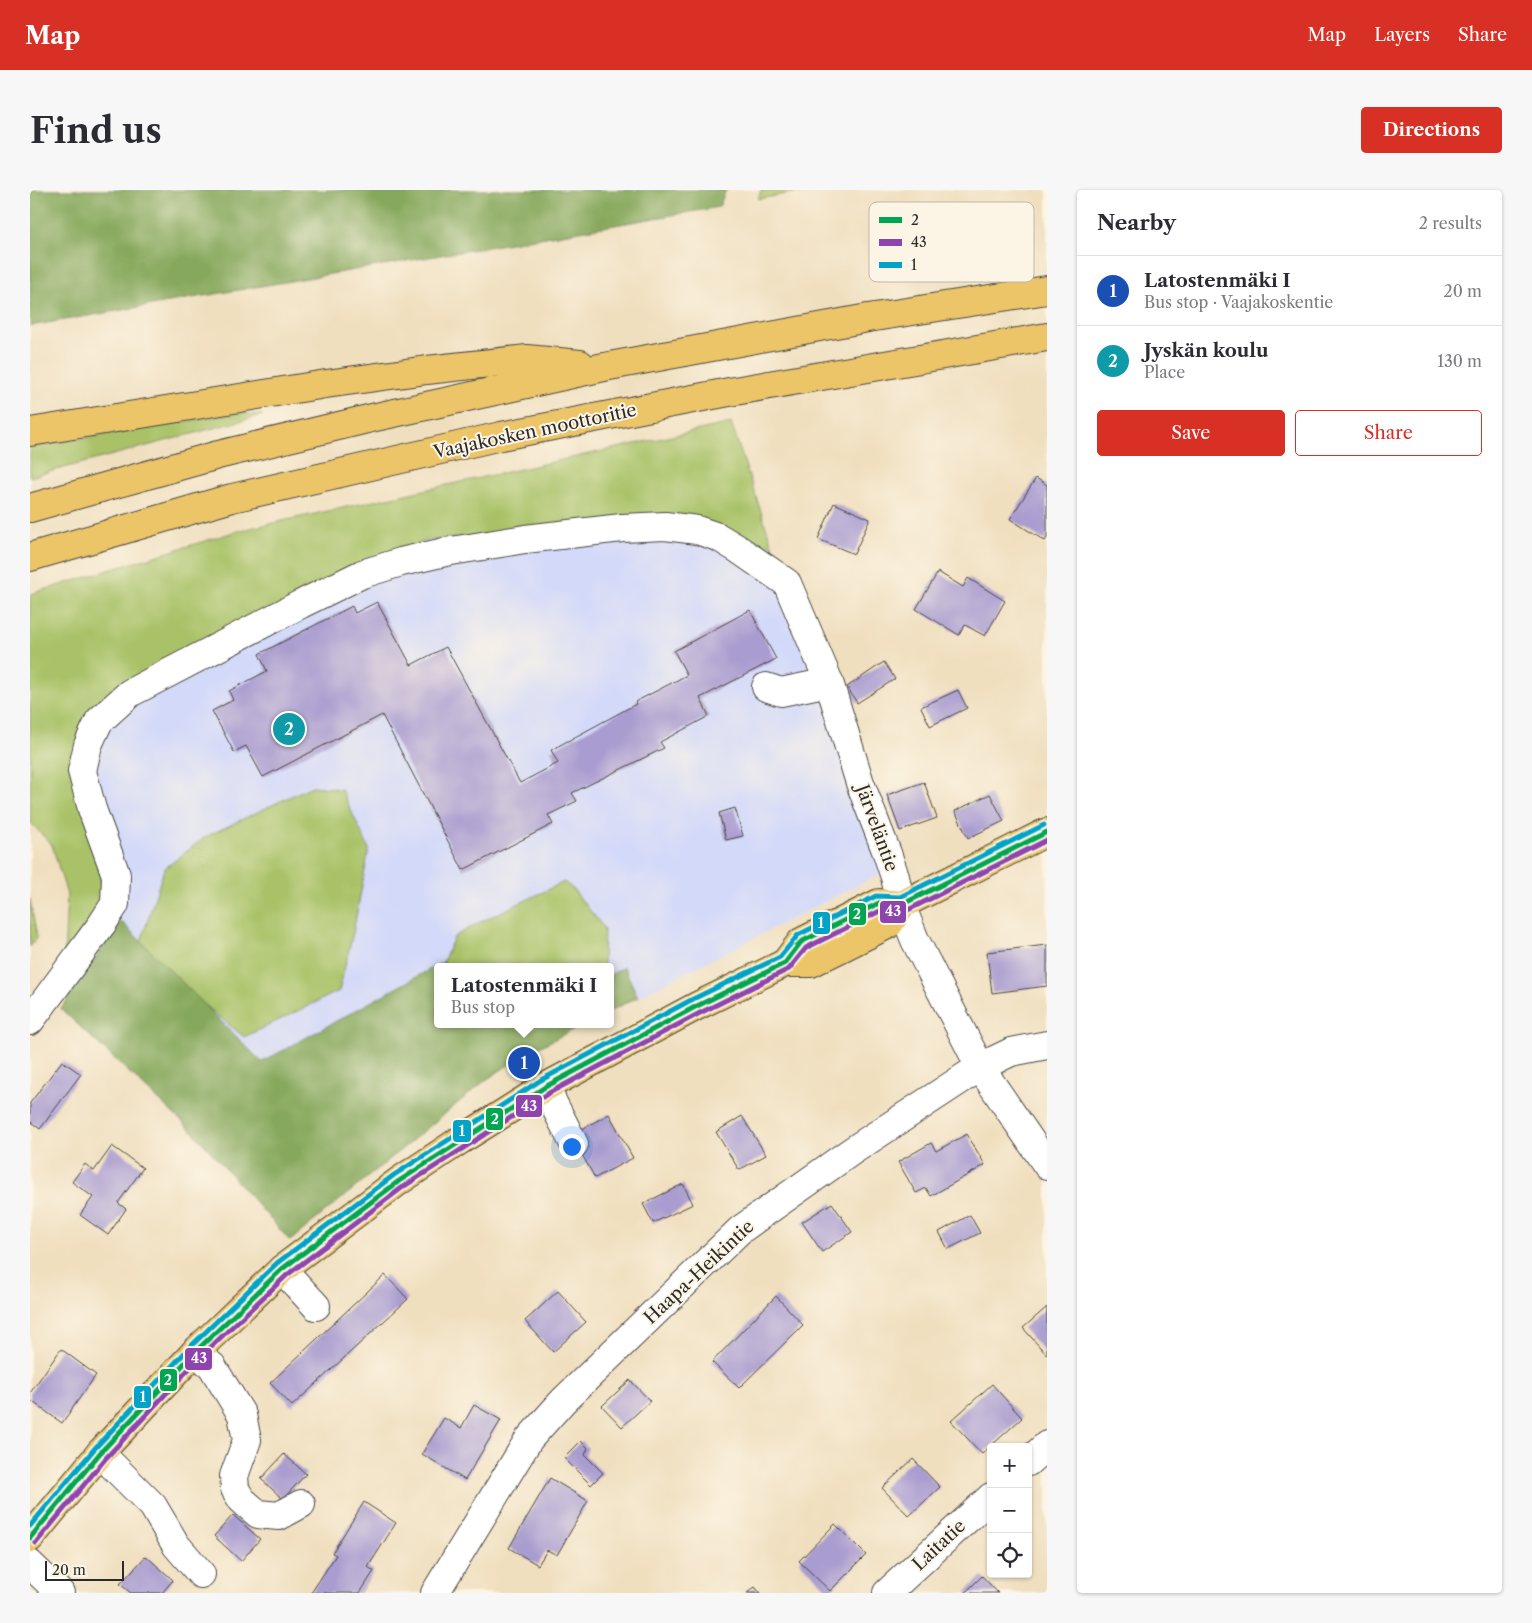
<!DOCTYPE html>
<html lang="en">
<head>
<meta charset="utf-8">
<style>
  body { margin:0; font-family:"Libre Caslon Text",serif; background:#f7f7f7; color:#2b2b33 }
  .controls { position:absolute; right:15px; bottom:15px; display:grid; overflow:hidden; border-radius:5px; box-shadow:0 1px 4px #0004 }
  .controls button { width:45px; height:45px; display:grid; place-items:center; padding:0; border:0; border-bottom:1px solid #e1e1e2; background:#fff; color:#2b2b33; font:25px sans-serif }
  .scale { position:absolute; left:15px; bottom:12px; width:79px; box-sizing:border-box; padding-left:5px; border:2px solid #2b2b2b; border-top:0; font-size:14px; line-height:18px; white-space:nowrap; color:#2b2b2b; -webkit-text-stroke:4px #fcf5e5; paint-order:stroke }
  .you { position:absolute; left:541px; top:956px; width:18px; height:18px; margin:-12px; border:4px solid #fff; border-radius:50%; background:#1a73e8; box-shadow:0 0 0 8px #1a73e833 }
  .badge { display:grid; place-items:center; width:32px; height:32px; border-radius:50%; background:#d93025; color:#fff; font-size:16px; font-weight:700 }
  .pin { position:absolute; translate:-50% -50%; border:2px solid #fff; box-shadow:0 1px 5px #0006 }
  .popup { position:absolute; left:404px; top:773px; width:180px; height:65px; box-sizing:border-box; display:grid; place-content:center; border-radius:5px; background:#fff; filter:drop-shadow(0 1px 4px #0005); font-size:16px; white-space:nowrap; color:#7c7c81 }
  .popup b { font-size:19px; color:#2b2b33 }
  .popup::after { content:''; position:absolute; left:50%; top:100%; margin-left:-10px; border:10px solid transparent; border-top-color:#fff }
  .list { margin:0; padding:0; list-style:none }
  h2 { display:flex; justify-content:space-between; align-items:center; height:65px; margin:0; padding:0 20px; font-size:21px }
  h2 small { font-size:16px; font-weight:400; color:#7c7c81 }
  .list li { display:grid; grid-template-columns:32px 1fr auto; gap:15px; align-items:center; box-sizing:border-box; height:70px; padding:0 20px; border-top:1px solid #e1e1e2 }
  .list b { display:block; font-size:19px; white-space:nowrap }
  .list p { margin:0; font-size:16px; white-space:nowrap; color:#7c7c81 }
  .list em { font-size:16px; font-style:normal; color:#7c7c81 }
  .actions { display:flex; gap:10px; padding:15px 20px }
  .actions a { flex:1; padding:11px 0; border:1px solid #d93025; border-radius:5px; text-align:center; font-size:18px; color:#d93025 }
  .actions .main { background:#d93025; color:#fff }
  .icon { flex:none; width:28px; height:28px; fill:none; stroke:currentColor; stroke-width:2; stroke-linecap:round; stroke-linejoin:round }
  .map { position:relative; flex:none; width:1017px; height:1403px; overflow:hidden; border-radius:5px }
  header { display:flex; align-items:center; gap:30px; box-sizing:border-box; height:70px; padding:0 25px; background:#d93025; color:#fff }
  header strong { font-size:24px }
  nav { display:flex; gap:28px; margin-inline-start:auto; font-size:18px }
  .intro { display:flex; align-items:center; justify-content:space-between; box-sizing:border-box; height:120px; padding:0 30px }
  h1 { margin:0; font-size:35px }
  .button { padding:12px 22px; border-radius:5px; background:#d93025; color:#fff; font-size:18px; font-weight:700 }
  main { display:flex; gap:30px; padding:0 30px }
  aside { flex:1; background:#fff; border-radius:5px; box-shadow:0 1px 4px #0004 }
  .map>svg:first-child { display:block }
  .built { fill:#d3d9f9 }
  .green { fill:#a9c268; stroke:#6a764a }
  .forest { fill:#86a85c; stroke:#586a44 }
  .building { fill:#a99cd0 }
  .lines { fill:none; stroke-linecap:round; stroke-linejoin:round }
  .minor-casing { stroke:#494641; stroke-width:30 }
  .major-casing { stroke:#494641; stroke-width:30 }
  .highway-casing { stroke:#494641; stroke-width:30 }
  .minor { stroke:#fff; stroke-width:28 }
  .major { stroke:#ecc569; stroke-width:28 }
  .highway { stroke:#ecc569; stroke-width:28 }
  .bus-1-casing { stroke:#fcf5e5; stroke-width:9 }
  .bus-2-casing { stroke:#fcf5e5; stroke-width:9 }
  .bus-3-casing { stroke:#fcf5e5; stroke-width:9 }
  .bus-1 { stroke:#00a651; stroke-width:5 }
  .bus-2 { stroke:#8e44ad; stroke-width:5 }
  .bus-3 { stroke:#02a3c6; stroke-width:5 }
  .labels { text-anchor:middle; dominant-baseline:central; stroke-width:4; stroke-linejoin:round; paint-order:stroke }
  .street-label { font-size:18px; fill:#2b2b2b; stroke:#fcf5e5 }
  .key { fill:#fcf5e5; stroke:#bdb8ad; stroke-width:1 }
  .key-label { font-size:14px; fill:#2b2b2b }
  .line-badge { stroke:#fcf5e5; stroke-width:2 }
  .badge-label { font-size:14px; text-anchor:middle; font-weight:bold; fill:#fff }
</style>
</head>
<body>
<header>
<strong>Map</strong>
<nav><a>Map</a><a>Layers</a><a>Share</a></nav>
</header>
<div class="intro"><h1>Find us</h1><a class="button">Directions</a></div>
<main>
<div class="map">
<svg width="1017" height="1403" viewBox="0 0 1017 1403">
  <rect width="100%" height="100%" fill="#fcf5e5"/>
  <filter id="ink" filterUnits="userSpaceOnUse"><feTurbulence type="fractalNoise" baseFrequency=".02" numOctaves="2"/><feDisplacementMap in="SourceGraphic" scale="10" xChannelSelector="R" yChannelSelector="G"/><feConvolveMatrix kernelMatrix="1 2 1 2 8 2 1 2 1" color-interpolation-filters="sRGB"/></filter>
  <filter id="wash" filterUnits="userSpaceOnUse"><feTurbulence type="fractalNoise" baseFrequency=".0096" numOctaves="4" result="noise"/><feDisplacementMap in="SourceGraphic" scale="20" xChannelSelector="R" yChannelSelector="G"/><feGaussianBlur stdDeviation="1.12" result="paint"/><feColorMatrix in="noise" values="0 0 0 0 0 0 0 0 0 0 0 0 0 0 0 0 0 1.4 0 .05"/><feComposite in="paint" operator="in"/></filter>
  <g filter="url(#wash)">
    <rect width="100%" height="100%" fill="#f0dfbf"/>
    <polygon class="built" points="656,325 743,357 854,682 608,807 594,777 580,785 580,777 419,777 413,772 232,872 91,731 74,707 63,650 55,532 104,492 395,351"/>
    <g class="green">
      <polygon points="731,0 780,0 728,9"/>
      <polygon points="207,223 233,225 0,287 0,257"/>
      <polygon points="701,233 743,357 656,325 395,351 104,492 55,532 63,650 74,707 34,767 37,705 22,655 0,632 0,404 211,340"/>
      <polygon points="282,596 311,599 339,659 323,743 309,801 214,847 174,814 111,751 134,679 175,647"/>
      <polygon points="534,692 543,699 574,738 573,777 419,777 413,772 424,747 450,732"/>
      <polygon points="0,709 7,747 0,757"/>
    </g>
    <g class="forest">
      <polygon points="0,0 696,0 689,17 0,136"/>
      <polygon points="91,731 232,872 413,772 419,777 408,777 408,834 554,834 492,866 456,890 260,1051 164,943 31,819"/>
      <polygon points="594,777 608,807 580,821 580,785"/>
    </g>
    <g id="blocks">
      <g class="building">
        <polygon points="1006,288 1017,295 1017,348 1015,351 980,329"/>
        <polygon points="804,313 840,329 824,364 788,349"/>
        <polygon points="908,382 933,397 938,388 975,411 955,446 935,435 929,445 886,419"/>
        <polygon points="347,412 381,475 416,457 490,593 528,573 521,560 606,514 605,512 657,485 644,461 720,420 746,469 670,508 679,526 630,552 634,558 542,603 547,611 518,625 523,634 433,680 352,525 233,587 216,556 204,562 182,521 203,510 199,501 237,481 229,464 322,416 325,423"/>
        <polygon points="854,472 865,489 827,513 817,497"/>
        <polygon points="928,500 937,518 900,536 891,517"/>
        <polygon points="894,592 907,628 870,641 857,605"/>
        <polygon points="960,604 974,631 938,648 925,621"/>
        <polygon points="705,618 713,646 696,650 689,623"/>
        <polygon points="1017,755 1017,796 962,803 957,762"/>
        <polygon points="32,871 51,884 10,939 0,931 0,913"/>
        <polygon points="579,924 603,968 565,988 551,963 545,943"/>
        <polygon points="712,926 736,965 709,980 686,942"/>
        <polygon points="937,944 955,975 901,1006 896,998 886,1003 868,972 901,953 906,961"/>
        <polygon points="82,956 113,978 88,1013 96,1019 78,1045 50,1025 63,1007 42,992 55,974 64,981"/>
        <polygon points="653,994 663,1014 623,1033 613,1014"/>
        <polygon points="802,1013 822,1042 792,1062 772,1032"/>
        <polygon points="940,1025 950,1043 918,1059 909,1042"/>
        <polygon points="355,1085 378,1109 262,1216 240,1193"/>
        <polygon points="528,1101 556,1132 523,1162 495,1131"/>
        <polygon points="746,1106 773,1135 709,1198 682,1172"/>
        <polygon points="1017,1117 1017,1165 993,1138"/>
        <polygon points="31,1159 66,1185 32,1233 0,1210 0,1203"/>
        <polygon points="600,1190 620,1211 592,1237 572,1216"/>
        <polygon points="962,1194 992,1228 952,1264 921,1231"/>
        <polygon points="444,1215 471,1230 435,1290 392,1264 414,1228 431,1238"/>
        <polygon points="551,1251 558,1258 555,1265 573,1283 561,1295 534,1268"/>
        <polygon points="254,1264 276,1284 253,1309 231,1289"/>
        <polygon points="883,1269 910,1297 879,1326 852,1298"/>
        <polygon points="520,1288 558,1311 527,1365 517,1360 508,1375 479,1358"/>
        <polygon points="334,1312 366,1333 338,1377 344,1381 330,1403 281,1403 306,1365 302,1363"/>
        <polygon points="203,1325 230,1349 211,1371 184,1346"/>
        <polygon points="805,1334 836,1365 800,1401 769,1371"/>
        <polygon points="116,1366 143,1390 132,1403 101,1403 90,1394"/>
        <polygon points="952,1386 968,1403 935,1403"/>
        <polygon points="725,1397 730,1403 717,1403"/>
      </g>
    </g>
  </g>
  <g filter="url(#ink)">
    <use href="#blocks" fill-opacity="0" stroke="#494641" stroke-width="1"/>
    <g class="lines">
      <g class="minor-casing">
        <g id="minor">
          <polyline points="736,497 751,502 799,492"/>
          <polyline points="0,831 72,734 85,714 86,685 62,619 52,581 58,555 69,531 100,503 271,414 332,384 371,372 415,362 495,349 592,338 635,336 667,340 688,347 708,359 757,393 799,492 830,593 857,663 865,687 871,715 885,750 950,877 1017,975"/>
          <polyline points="515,897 544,954"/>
          <polyline points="252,1079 286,1116"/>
          <polyline points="165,1162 182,1176 212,1225 217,1250 204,1286 205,1299 212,1310 228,1324 249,1326 271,1314"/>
          <polyline points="70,1263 123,1316 146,1355 171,1384"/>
          <polyline points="998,1272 1017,1255"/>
          <polyline points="0,1374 30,1403"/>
          <polyline points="405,1403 499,1249 533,1211 710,1040 822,961 950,877 981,862 1017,855"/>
          <polyline points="857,1403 961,1307"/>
        </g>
      </g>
      <g class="major-casing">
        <g id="major">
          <polyline points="755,773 771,752 849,713 871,715"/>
          <polyline points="0,1348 70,1263 165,1162 252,1079 369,991 429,951 515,897 667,816 755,773 781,773 859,734 871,715 1017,642"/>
        </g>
      </g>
      <g class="highway-casing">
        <g id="highway">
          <polyline points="0,242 296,194 397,180 497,169 550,174"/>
          <polyline points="0,318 188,265 346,227 574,177 838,128 1017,100"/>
          <polyline points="0,367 202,308 471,246 699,202 1017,147"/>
        </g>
      </g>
      <use href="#minor" class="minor"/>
      <use href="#major" class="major"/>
      <use href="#highway" class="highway"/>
      <g class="bus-1-casing">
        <polyline id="bus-1" points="0,1348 70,1263 165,1162 252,1079 369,991 515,897 667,816 755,773 771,752 849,713 871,715 1017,642"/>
      </g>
      <g class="bus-2-casing">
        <polyline id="bus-2" points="6,1353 76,1268 170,1167 257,1085 373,997 519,903 670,823 759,779 776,758 850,721 874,722 1017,650"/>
      </g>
      <g class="bus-3-casing">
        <polyline id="bus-3" points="0,1336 65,1258 160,1157 247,1073 364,985 511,890 663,809 750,767 768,745 846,706 870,707 1014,635"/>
      </g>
      <use href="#bus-1" class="bus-1"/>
      <use href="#bus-2" class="bus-2"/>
      <use href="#bus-3" class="bus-3"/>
    </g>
  </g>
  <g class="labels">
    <g class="street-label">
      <text transform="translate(505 241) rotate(-12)">Vaajakosken moottoritie</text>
      <text transform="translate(847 638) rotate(70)">Järveläntie</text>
      <text transform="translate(669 1082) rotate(-43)">Haapa-Heikintie</text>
      <text transform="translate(909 1355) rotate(-43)">Laitatie</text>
    </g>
  </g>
  <rect x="839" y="12" width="165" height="80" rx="8" class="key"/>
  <rect x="849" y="27" width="23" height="6" fill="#00a651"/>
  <rect x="849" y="49" width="23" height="7" fill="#8e44ad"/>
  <rect x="849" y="72" width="23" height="6" fill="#02a3c6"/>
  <g class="key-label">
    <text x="881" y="35">2</text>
    <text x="881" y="57">43</text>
    <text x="881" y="80">1</text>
  </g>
  <g class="line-badge">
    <rect x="849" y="710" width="28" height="24" rx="5" fill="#8e44ad"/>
    <rect x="818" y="712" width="19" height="24" rx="5" fill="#00a651"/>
    <rect x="782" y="721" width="19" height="24" rx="5" fill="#02a3c6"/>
    <rect x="485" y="904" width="28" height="24" rx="5" fill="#8e44ad"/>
    <rect x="455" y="917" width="19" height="24" rx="5" fill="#00a651"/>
    <rect x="422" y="929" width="20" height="24" rx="5" fill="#02a3c6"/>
    <rect x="154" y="1157" width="29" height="24" rx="5" fill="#8e44ad"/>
    <rect x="129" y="1178" width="19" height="24" rx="5" fill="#00a651"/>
    <rect x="103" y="1195" width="19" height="24" rx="5" fill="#02a3c6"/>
  </g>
  <g class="badge-label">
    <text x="863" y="726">43</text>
    <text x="827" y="729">2</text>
    <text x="791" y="738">1</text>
    <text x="499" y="921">43</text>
    <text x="465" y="934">2</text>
    <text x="432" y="946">1</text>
    <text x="169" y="1173">43</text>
    <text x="138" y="1195">2</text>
    <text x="113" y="1212">1</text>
  </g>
</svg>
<div class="controls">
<button>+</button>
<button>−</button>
<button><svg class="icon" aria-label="locate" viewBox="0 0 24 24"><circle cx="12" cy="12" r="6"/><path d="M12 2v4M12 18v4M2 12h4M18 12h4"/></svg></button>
</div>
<div class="scale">20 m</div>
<div class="you"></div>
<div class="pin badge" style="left:494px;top:873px;background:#1a4fb4">1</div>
<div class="popup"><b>Latostenmäki I</b>Bus stop</div>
<div class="pin badge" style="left:259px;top:539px;background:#0f9aa8">2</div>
</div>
<aside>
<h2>Nearby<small>2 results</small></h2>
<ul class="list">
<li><span class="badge" style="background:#1a4fb4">1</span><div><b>Latostenmäki I</b><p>Bus stop · Vaajakoskentie</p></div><em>20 m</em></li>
<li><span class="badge" style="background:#0f9aa8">2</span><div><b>Jyskän koulu</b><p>Place</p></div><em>130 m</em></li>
</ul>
<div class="actions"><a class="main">Save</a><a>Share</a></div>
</aside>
</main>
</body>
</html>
